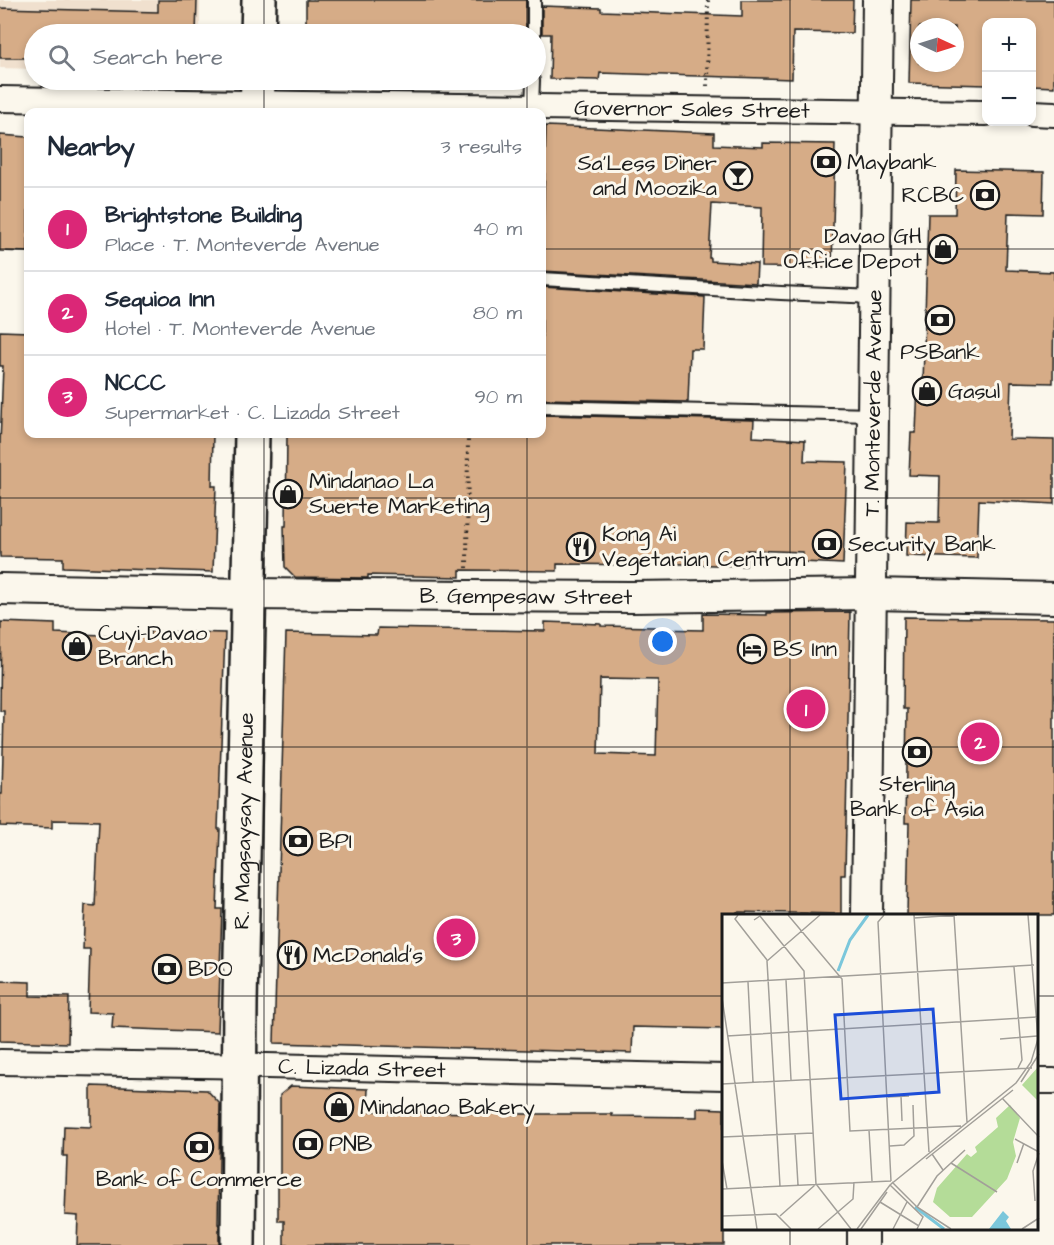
<!DOCTYPE html>
<html lang="en">
<head>
<meta charset="utf-8">
<style>
  body { margin:0; font-family:"Architects Daughter",sans-serif; background:#f2f2f3; color:#1f2937 }
  .controls { position:absolute; right:18px; top:18px; display:grid; overflow:hidden; border-radius:12px; box-shadow:0 3px 9px #0003 }
  .controls button { width:54px; height:54px; display:grid; place-items:center; padding:0; border:0; border-bottom:2px solid #e0e1e3; background:#fff; color:#1f2937; font:30px sans-serif }
  .compass { position:absolute; left:910px; top:18px; width:54px; height:54px; border-radius:50%; background:#fff; box-shadow:0 3px 9px #0003; rotate:94deg }
  .you { position:absolute; left:663px; top:642px; width:21px; height:21px; margin:-15px; border:4px solid #fff; border-radius:50%; background:#1a73e8; box-shadow:0 0 0 9px #1a73e833 }
  .badge { display:grid; place-items:center; width:39px; height:39px; border-radius:50%; background:#db2777; color:#fff; font-size:20px; font-weight:700 }
  .pin { position:absolute; translate:-50% -50%; border:3px solid #fff; box-shadow:0 2px 6px #0006 }
  .list { margin:0; padding:0; list-style:none }
  h2 { display:flex; justify-content:space-between; align-items:center; height:78px; margin:0; padding:0 24px; font-size:26px }
  h2 small { font-size:20px; font-weight:400; color:#747a83 }
  .list li { display:grid; grid-template-columns:39px 1fr auto; gap:18px; align-items:center; box-sizing:border-box; height:84px; padding:0 24px; border-top:2px solid #e0e1e3 }
  .list b { display:block; font-size:22px; white-space:nowrap }
  .list p { margin:0; font-size:20px; white-space:nowrap; color:#747a83 }
  .list em { font-size:20px; font-style:normal; color:#747a83 }
  .icon { flex:none; width:33px; height:33px; fill:none; stroke:currentColor; stroke-width:2; stroke-linecap:round; stroke-linejoin:round }
  .map { position:relative; flex:none; width:1054px; height:1245px; overflow:hidden }
  .search { position:absolute; background:#fff; box-shadow:0 3px 9px #0003; left:24px; top:24px; width:522px; height:66px; display:flex; align-items:center; gap:15px; box-sizing:border-box; padding:0 21px; border-radius:33px; color:#747a83; font-size:22px }
  .panel { position:absolute; background:#fff; box-shadow:0 3px 9px #0003; left:24px; top:108px; width:522px; height:330px; border-radius:12px }
  .map>svg:first-child { display:block }
  .built { fill:#f0e0ce }
  .building { fill:#d6ac87; stroke:#1c1c1c; stroke-width:1.5; fill-rule:evenodd }
  .lines { fill:none; stroke-linecap:round; stroke-linejoin:round }
  .service-casing { stroke:#1c1c1c; stroke-width:16 }
  .minor-casing { stroke:#1c1c1c; stroke-width:28 }
  .tertiary-casing { stroke:#1c1c1c; stroke-width:34 }
  .secondary-casing { stroke:#1c1c1c; stroke-width:38 }
  .path { stroke:#1c1c1c; stroke-width:4; stroke-dasharray:1.5 4.5; stroke-linecap:butt }
  .service { stroke:#fbf7ec; stroke-width:12 }
  .minor { stroke:#fbf7ec; stroke-width:24 }
  .tertiary { stroke:#fbf7ec; stroke-width:30 }
  .secondary { stroke:#fbf7ec; stroke-width:33 }
  .grid { fill:none; stroke:#1c1c1c; stroke-width:1.5; stroke-opacity:0.55 }
  .labels { text-anchor:middle; dominant-baseline:central; stroke-width:6; stroke-linejoin:round; paint-order:stroke }
  .street-label { font-size:22px; fill:#1c1c1c; stroke:#fbf7ec }
  .poi-label { font-size:22px; fill:#1c1c1c; stroke:#fbf7ec; text-anchor:start }
  .inset-river { fill:none; stroke:#7bc7db; stroke-width:3 }
  .inset-road { fill:none; stroke:#a29f99; stroke-width:1.5 }
  .view { fill:#1d4ed8; fill-opacity:0.15; stroke:#1d4ed8; stroke-width:3 }
  .inset-edge { fill:none; stroke:#1c1c1c; stroke-width:3 }
</style>
</head>
<body>
<div class="map">
<svg width="1054" height="1245" viewBox="0 0 1054 1245">
  <rect width="100%" height="100%" fill="#fbf7ec"/>
  <filter id="ink" filterUnits="userSpaceOnUse"><feTurbulence type="fractalNoise" baseFrequency=".0167" numOctaves="2"/><feDisplacementMap in="SourceGraphic" scale="12" xChannelSelector="R" yChannelSelector="G"/><feConvolveMatrix kernelMatrix="1 2 1 2 8 2 1 2 1" color-interpolation-filters="sRGB"/></filter>
  <g filter="url(#ink)">
    <polygon class="built" points="0,0 200,0 200,34 34,34 34,69 0,68"/>
    <g class="building">
      <polygon points="158,0 197,0 196,34 34,34 34,58 0,58 0,8 158,12"/>
      <rect x="306" y="0" width="220" height="34"/>
      <polygon points="742,0 853,0 852,33 793,32 792,79 600,73 599,80 550,79 551,34 542,34 542,6 601,8 601,11 742,16"/>
      <path d="M911,0H1054V87L1032,86V22H987V85L909,83ZM919,27H955V63H919Z"/>
      <polygon points="546,126 714,133 714,145 763,147 763,143 835,144 832,268 761,267 762,207 712,204 709,258 711,258 711,261 757,264 756,283 542,271"/>
      <polygon points="0,135 28,137 28,252 0,251"/>
      <polygon points="956,170 1044,172 1043,214 1008,213 1006,270 1054,272 1053,383 1011,382 1009,439 1054,440 1054,504 979,500 977,558 906,556 907,522 939,523 940,476 909,475 911,433 916,433 918,384 923,384 928,214 955,214"/>
      <polygon points="542,287 705,297 703,349 690,349 688,402 542,399"/>
      <polygon points="0,331 28,332 28,434 213,434 212,486 216,486 213,572 63,567 63,558 0,557 0,444 3,366 0,366"/>
      <polygon points="542,415 754,420 753,437 805,440 804,461 847,462 843,564 803,562 803,552 747,550 746,566 650,563 650,565 557,564 557,571 460,570 460,577 368,575 368,578 295,577 285,567 284,526 286,526 287,434 542,434"/>
      <path d="M850,612L845,875H841V914L737,912V915H724V1029L633,1027L632,1053L274,1043L286,633L377,635L378,628L545,631V622L601,624V626L655,627V629L703,630V614L767,615V613ZM600,679L658,680L656,756L598,754Z"/>
      <polygon points="904,617 1054,619 1054,915 907,915 909,823 905,823 907,709 903,709"/>
      <polygon points="1,622 55,624 55,633 150,637 150,631 225,633 218,829 220,829 217,909 222,909 218,1032 112,1028 113,1013 88,1012 90,949 83,949 85,905 95,906 99,821 52,820 52,828 0,826 0,794 2,794 4,711 0,711"/>
      <polygon points="0,981 30,982 30,996 69,997 68,1043 0,1041"/>
      <polygon points="91,1086 207,1090 220,1104 218,1224 219,1224 219,1245 77,1245 78,1216 65,1215 67,1156 63,1156 64,1126 91,1127"/>
      <polygon points="291,1086 368,1089 367,1111 526,1114 612,1114 612,1116 697,1117 697,1108 724,1109 724,1245 284,1245 284,1221 278,1221 278,1181 280,1181 280,1095"/>
    </g>
    <g class="lines">
      <g class="service-casing">
        <g id="service">
          <polyline points="534,34 534,0"/>
          <polyline points="532,107 533,80"/>
          <polyline points="542,279 781,293 875,297"/>
          <polyline points="542,407 873,415"/>
        </g>
      </g>
      <g class="minor-casing">
        <g id="minor">
          <path id="s1" d="M0,99L303,104L986,113"/>
          <polyline points="1032,113 1054,114"/>
          <path id="s2" d="M0,1062L267,1066L724,1077"/>
          <polyline points="1038,1081 1054,1081"/>
        </g>
      </g>
      <g class="tertiary-casing">
        <g id="tertiary">
          <path id="s3" d="M0,589L249,594L467,596L631,597L872,594L1054,598"/>
          <path id="s4" d="M867,915L878,0"/>
          <polyline points="863,1245 863,1228"/>
        </g>
      </g>
      <g class="secondary-casing">
        <g id="secondary">
          <polyline points="258,34 259,0"/>
          <polyline points="257,112 258,80"/>
          <path id="s5" d="M238,1245L240,1003L252,434"/>
        </g>
      </g>
      <g class="path">
        <polyline points="707,86 708,0"/>
        <polyline points="467,568 468,434"/>
      </g>
      <use href="#service" class="service"/>
      <use href="#minor" class="minor"/>
      <use href="#tertiary" class="tertiary"/>
      <use href="#secondary" class="secondary"/>
    </g>
  </g>
  <path class="grid" d="M264,0V34M527,0V34M790,0V915M264,80V112M527,80V112M0,249H28M542,249H1054M264,434V1245M527,434V1245M0,498H1054M0,747H1054M0,996H724M1038,996H1054M790,1228V1245"/>
  <defs>
    <g id="bank-ring" transform="scale(1.5)"><circle r="9.5" fill="#fbf7ec" stroke="#1c1c1c" stroke-width="1.5"/><path d="M-6-4H6V4H-6ZM0-2.3a2.3 2.3 0 1 0 0 4.6a2.3 2.3 0 1 0 0-4.6Z" fill="#1c1c1c"/></g>
    <g id="bar-ring" transform="scale(1.5)"><circle r="9.5" fill="#fbf7ec" stroke="#1c1c1c" stroke-width="1.5"/><path d="M-6-5H6L.8 .8V4.5H3.5V6h-7V4.5H-.8V.8Z" fill="#1c1c1c"/></g>
    <g id="shop-ring" transform="scale(1.5)"><circle r="9.5" fill="#fbf7ec" stroke="#1c1c1c" stroke-width="1.5"/><path d="M-5-2.5h2.3a2.7 3.5 0 0 1 5.4 0H5L5.5 6h-11ZM-1.5-2.5h3a1.5 2.3 0 0 0-3 0Z" fill="#1c1c1c"/></g>
    <g id="restaurant-ring" transform="scale(1.5)"><circle r="9.5" fill="#fbf7ec" stroke="#1c1c1c" stroke-width="1.5"/><path d="M-5-6h1v4h1v-4h1v4h1v-4h1v5L-1.5 .5V6h-2V.5L-5-1ZM5-6V6H3V1.5H1.5Q1.5-4 5-6Z" fill="#1c1c1c"/></g>
    <g id="hotel-ring" transform="scale(1.5)"><circle r="9.5" fill="#fbf7ec" stroke="#1c1c1c" stroke-width="1.5"/><path d="M-6-4.5h1.5V1H6V5H4.5V3h-9V5H-6ZM-4 0a1.8 1.8 0 1 1 3.6 0ZM.5 0V-2.5h3Q6-2.5 6 0Z" fill="#1c1c1c"/></g>
  </defs>
  <g fill-rule="evenodd">
    <use href="#bank-ring" x="826" y="162"/>
    <use href="#bar-ring" x="738" y="176"/>
    <use href="#bank-ring" x="985" y="195"/>
    <use href="#shop-ring" x="943" y="249"/>
    <use href="#bank-ring" x="940" y="320"/>
    <use href="#shop-ring" x="927" y="391"/>
    <use href="#shop-ring" x="288" y="494"/>
    <use href="#bank-ring" x="827" y="544"/>
    <use href="#restaurant-ring" x="581" y="547"/>
    <use href="#shop-ring" x="77" y="646"/>
    <use href="#hotel-ring" x="752" y="649"/>
    <use href="#bank-ring" x="917" y="752"/>
    <use href="#bank-ring" x="298" y="841"/>
    <use href="#restaurant-ring" x="292" y="955"/>
    <use href="#bank-ring" x="167" y="969"/>
    <use href="#shop-ring" x="339" y="1107"/>
    <use href="#bank-ring" x="308" y="1144"/>
    <use href="#bank-ring" x="199" y="1147"/>
  </g>
  <g class="labels">
    <g class="street-label">
      <text stroke="none"><textPath href="#s1" startOffset="692">Governor Sales Street</textPath></text>
      <text stroke="none"><textPath href="#s4" startOffset="512">T. Monteverde Avenue</textPath></text>
      <text stroke="none"><textPath href="#s3" startOffset="526">B. Gempesaw Street</textPath></text>
      <text stroke="none"><textPath href="#s5" startOffset="424">R. Magsaysay Avenue</textPath></text>
      <text stroke="none"><textPath href="#s2" startOffset="362">C. Lizada Street</textPath></text>
    </g>
    <g class="poi-label">
      <text x="847" y="162">Maybank</text>
      <text x="717" y="163" text-anchor="end">Sa'Less Diner<tspan x="717" dy="25">and Moozika</tspan></text>
      <text x="964" y="195" text-anchor="end">RCBC</text>
      <text x="922" y="236" text-anchor="end">Davao GH<tspan x="922" dy="25">Office Depot</tspan></text>
      <text x="940" y="352" text-anchor="middle">PSBank</text>
      <text x="948" y="391">Gasul</text>
      <text x="309" y="481">Mindanao La<tspan x="309" dy="25">Suerte Marketing</tspan></text>
      <text x="602" y="534">Kong Ai<tspan x="602" dy="25">Vegetarian Centrum</tspan></text>
      <text x="848" y="544">Security Bank</text>
      <text x="98" y="633">Cuyi-Davao<tspan x="98" dy="25">Branch</tspan></text>
      <text x="773" y="649">BS Inn</text>
      <text x="917" y="784" text-anchor="middle">Sterling<tspan x="917" dy="25">Bank of Asia</tspan></text>
      <text x="319" y="841">BPI</text>
      <text x="313" y="955">McDonald's</text>
      <text x="188" y="969">BDO</text>
      <text x="360" y="1107">Mindanao Bakery</text>
      <text x="329" y="1144">PNB</text>
      <text x="199" y="1179" text-anchor="middle">Bank of Commerce</text>
    </g>
  </g>
  <g transform="translate(722 914)">
    <rect width="316" height="316" fill="#fbf7ec"/>
    <path d="M316,153V187L300,171ZM288,191L298,204L291,228L294,242L285,265L250,303H228L211,288L215,274L245,240L249,243L255,238L253,233L276,213L274,204Z" fill="#b4dc98"/>
    <path d="M281,297L287,303L284,307L289,315H267Z" fill="#7bc7db"/>
    <path class="inset-river" d="M116,57L128,26L146,1M193,293L222,315"/>
    <path class="inset-road" d="M16,1L13,5L45,46M66,1L120,65L128,217L239,212M162,1L156,8L169,267M192,1L207,238M232,1L245,208M192,4L235,1M32,6L38,2L82,57L94,270L129,315M292,53L300,146L296,154M64,66L69,166M26,68L31,168M0,69L312,51M0,84L35,315M5,122L315,103M278,125L315,122M299,168L317,140M0,170L310,154M179,182L180,207M166,183L187,182M280,184L317,223M147,216L150,267M73,220L76,271M0,223L91,219M293,225L317,238M168,232L182,231L192,222L191,191M210,240L221,256M204,245L291,176M0,247L5,275M229,249L275,278M295,249L302,229M170,268L195,293L229,315M168,271L201,303L195,315M58,272L45,47L98,1M0,275L169,267M313,287L311,257L317,239M158,288L197,312M195,293L215,262L243,236M0,302L54,300L69,315M58,302L93,271M96,315L131,285L132,268M135,315L168,271L294,169L309,148L316,125L306,1M139,315L165,278M171,315L185,288M300,315L317,304"/>
    <path class="view" d="M211,95L217,178L119,185L113,101Z"/>
    <rect width="316" height="316" class="inset-edge"/>
  </g>
</svg>
<div class="controls">
<button>+</button>
<button>−</button>
</div>
<svg class="compass" viewBox="-18 -18 36 36"><path d="M0-13l5 13h-10z" fill="#e53935"/><path d="M0 13l5-13h-10z" fill="#747a83"/></svg>
<div class="you"></div>
<div class="pin badge" style="left:806px;top:709px">1</div>
<div class="pin badge" style="left:980px;top:742px">2</div>
<div class="pin badge" style="left:456px;top:938px">3</div>
<div class="search"><svg class="icon" aria-label="search" viewBox="0 0 24 24"><circle cx="10" cy="10" r="6"/><path d="M15 15l6 6"/></svg>Search here</div>
<section class="panel">
<h2>Nearby<small>3 results</small></h2>
<ul class="list">
<li><span class="badge">1</span><div><b>Brightstone Building</b><p>Place · T. Monteverde Avenue</p></div><em>40 m</em></li>
<li><span class="badge">2</span><div><b>Sequioa Inn</b><p>Hotel · T. Monteverde Avenue</p></div><em>80 m</em></li>
<li><span class="badge">3</span><div><b>NCCC</b><p>Supermarket · C. Lizada Street</p></div><em>90 m</em></li>
</ul>
</section>
</div>
</body>
</html>
